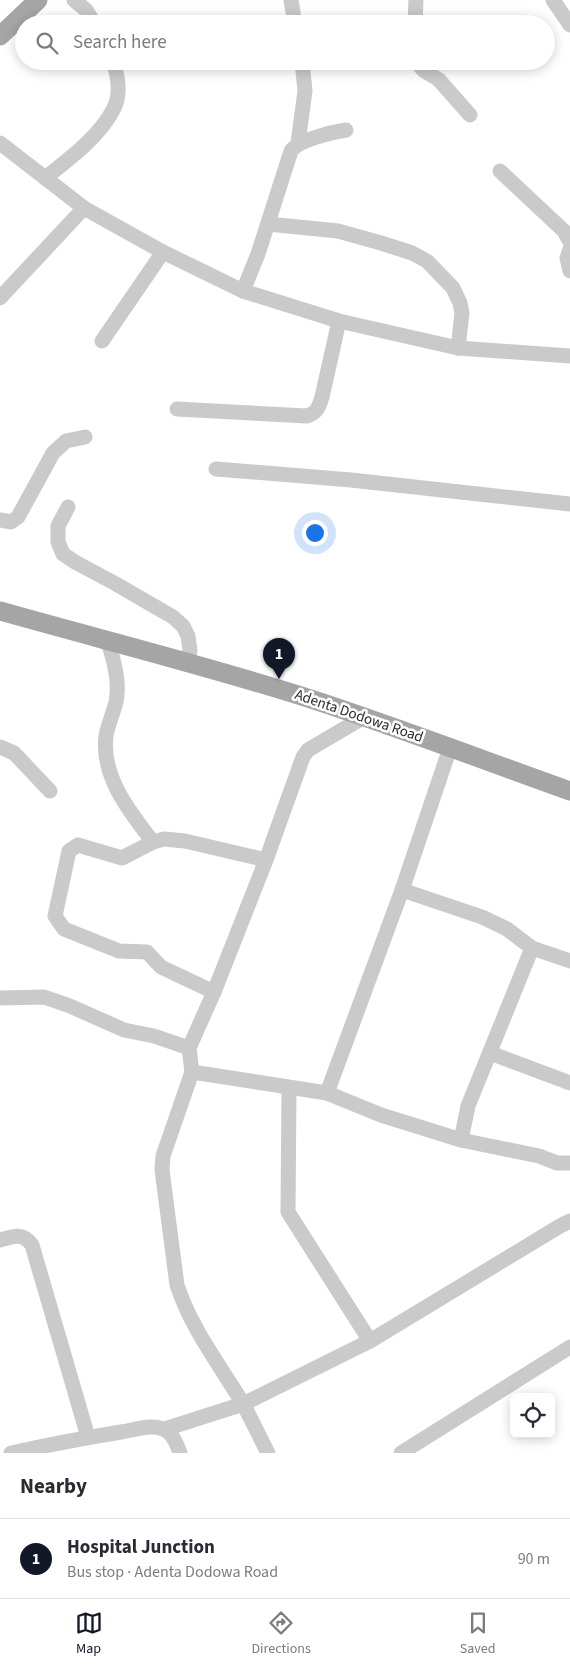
<!DOCTYPE html>
<html lang="en">
<head>
<meta charset="utf-8">
<style>
  body { margin:0; font-family:"Source Sans 3",sans-serif; background:#f2f2f3; color:#2b2b33 }
  .controls { position:absolute; right:15px; bottom:15px; display:grid; overflow:hidden; border-radius:8px; box-shadow:0 2px 12px #0003 }
  .controls button { width:45px; height:45px; display:grid; place-items:center; padding:0; border:0; border-bottom:1px solid #e1e1e2; background:#fff; color:#2b2b33; font:25px sans-serif }
  .you { position:absolute; left:314px; top:532px; width:18px; height:18px; margin:-12px; border:4px solid #fff; border-radius:50%; background:#1a73e8; box-shadow:0 0 0 8px #1a73e833 }
  .badge { display:grid; place-items:center; width:32px; height:32px; border-radius:50%; background:#111827; color:#fff; font-size:16px; font-weight:700 }
  .pin { position:absolute; translate:-50% -41px; filter:drop-shadow(0 1px 2px #0008) }
  .pin::after { content:''; position:absolute; top:26px; width:18px; height:15px; background:inherit; clip-path:polygon(0 0,100% 0,50% 100%) }
  .list { margin:0; padding:0; list-style:none }
  h2 { display:flex; justify-content:space-between; align-items:center; height:65px; margin:0; padding:0 20px; font-size:21px }
  h2 small { font-size:16px; font-weight:400; color:#7c7c81 }
  .list li { display:grid; grid-template-columns:32px 1fr auto; gap:15px; align-items:center; box-sizing:border-box; height:80px; padding:0 20px; border-top:1px solid #e1e1e2 }
  .list b { display:block; font-size:19px; white-space:nowrap }
  .list p { margin:0; font-size:16px; white-space:nowrap; color:#7c7c81 }
  .list em { font-size:16px; font-style:normal; color:#7c7c81 }
  .icon { flex:none; width:28px; height:28px; fill:none; stroke:currentColor; stroke-width:2; stroke-linecap:round; stroke-linejoin:round }
  .map { position:relative; flex:none; width:570px; height:1453px; overflow:hidden }
  .search { position:absolute; background:#fff; box-shadow:0 2px 12px #0003; left:15px; right:15px; top:15px; height:55px; display:flex; align-items:center; gap:12px; box-sizing:border-box; padding:0 18px; border-radius:28px; color:#7c7c81; font-size:19px }
  .sheet { height:145px; background:#fff }
  nav { display:flex; justify-content:space-around; align-items:center; box-sizing:border-box; height:70px; border-top:1px solid #e1e1e2; background:#fff; font-size:14px; color:#7c7c81 }
  nav a { display:grid; justify-items:center; gap:2px }
  nav .on { color:#111827 }
  .map>svg:first-child { display:block }
  .lines { fill:none; stroke-linecap:round; stroke-linejoin:round }
  .minor { stroke:#cacaca; stroke-width:15 }
  .major { stroke:#a5a5a5; stroke-width:19 }
  .labels { text-anchor:middle; dominant-baseline:central; stroke-width:5; stroke-linejoin:round; paint-order:stroke }
  .street-label { font-size:15px; fill:#2d2d2d; stroke:#fff }
</style>
</head>
<body>
<div class="map">
<svg width="570" height="1453" viewBox="0 0 570 1453">
  <rect width="100%" height="100%" fill="#fff"/>
  <g class="lines">
    <g class="minor">
      <polyline points="74,0 86,10 95,24"/>
      <polyline points="291,0 295,24"/>
      <polyline points="553,0 570,25"/>
      <polyline points="415,24 416,0"/>
      <path d="M418,61C421,73 431,73 439,80L470,115"/>
      <polyline points="0,143 84,208 163,252 243,291 339,321 458,348 570,356"/>
      <polyline points="298,143 305,91 302,61"/>
      <polyline points="500,171 564,231 570,242"/>
      <path d="M45,178C69,159 99,137 113,110C121,96 118,76 113,61"/>
      <polyline points="268,224 338,231 381,243 412,253 427,261 453,288 460,303 462,313 458,348"/>
      <polyline points="570,249 567,258 570,271"/>
      <path d="M243,291L258,254L291,151C298,140 333,132 346,130"/>
      <polyline points="0,298 84,208"/>
      <polyline points="102,341 163,252"/>
      <path d="M177,409L307,416C317,413 319,407 322,397L339,321"/>
      <polyline points="216,469 351,480 570,504"/>
      <polyline points="68,507 58,526 58,542 63,554 75,562 116,584 173,617 183,626 188,636 190,650 188,662"/>
      <polyline points="0,520 11,522 18,517 53,453 66,441 85,437"/>
      <path d="M108,642C114,661 120,682 116,702C113,714 108,724 106,736C101,777 130,812 153,842"/>
      <polyline points="0,747 14,753 50,791"/>
      <polyline points="402,890 482,917 507,929 532,948 570,961"/>
      <polyline points="214,992 161,967 147,952 119,951 64,929 55,916 69,851 78,845 122,858 153,842 164,839 185,841 266,860"/>
      <polyline points="0,998 44,997 70,1006 124,1030 154,1036 189,1048"/>
      <polyline points="490,1053 570,1083"/>
      <polyline points="192,1072 327,1093 381,1115 461,1140 539,1156 557,1163 570,1163"/>
      <polyline points="289,1088 288,1212 370,1341"/>
      <polyline points="327,1093 402,890 450,748"/>
      <polyline points="461,1140 468,1106 532,948"/>
      <path d="M0,1240C13,1236 23,1232 32,1245L88,1437"/>
      <polyline points="165,1429 243,1404 370,1341 560,1226 570,1221"/>
      <path d="M11,1453C48,1445 84,1438 121,1432C134,1430 150,1424 163,1429C172,1432 177,1444 180,1453"/>
      <path d="M268,1453C259,1436 251,1418 242,1402C219,1364 191,1328 177,1285L162,1170L163,1156L192,1072L189,1048L214,992L266,860L303,757L308,750L364,717"/>
      <polyline points="401,1453 570,1347"/>
    </g>
    <g class="major">
      <polyline points="0,36 38,0"/>
      <path d="M0,611C106,641 212,667 317,701C402,729 486,761 570,791"/>
    </g>
  </g>
  <g class="labels">
    <g class="street-label">
      <text transform="translate(359 716) rotate(19)">Adenta Dodowa Road</text>
    </g>
  </g>
</svg>
<div class="controls">
<button><svg class="icon" aria-label="locate" viewBox="0 0 24 24"><circle cx="12" cy="12" r="6"/><path d="M12 2v4M12 18v4M2 12h4M18 12h4"/></svg></button>
</div>
<div class="you"></div>
<div class="pin badge" style="left:279px;top:679px">1</div>
<div class="search"><svg class="icon" aria-label="search" viewBox="0 0 24 24"><circle cx="10" cy="10" r="6"/><path d="M15 15l6 6"/></svg>Search here</div>
</div>
<section class="sheet">
<h2>Nearby<small></small></h2>
<ul class="list">
<li><span class="badge">1</span><div><b>Hospital Junction</b><p>Bus stop · Adenta Dodowa Road</p></div><em>90 m</em></li>
</ul>
</section>
<nav>
<a class="on"><svg class="icon" aria-label="map" viewBox="0 0 24 24"><path d="M3 6l6-2 6 2 6-2v14l-6 2-6-2-6 2zM9 4v14M15 6v14"/></svg>Map</a>
<a><svg class="icon" aria-label="directions" viewBox="0 0 24 24"><path d="M12 3l9 9-9 9-9-9zM9 14v-3h6M13 9l2 2-2 2"/></svg>Directions</a>
<a><svg class="icon" aria-label="saved" viewBox="0 0 24 24"><path d="M7 4h10v16l-5-4-5 4z"/></svg>Saved</a>
</nav>
</body>
</html>
